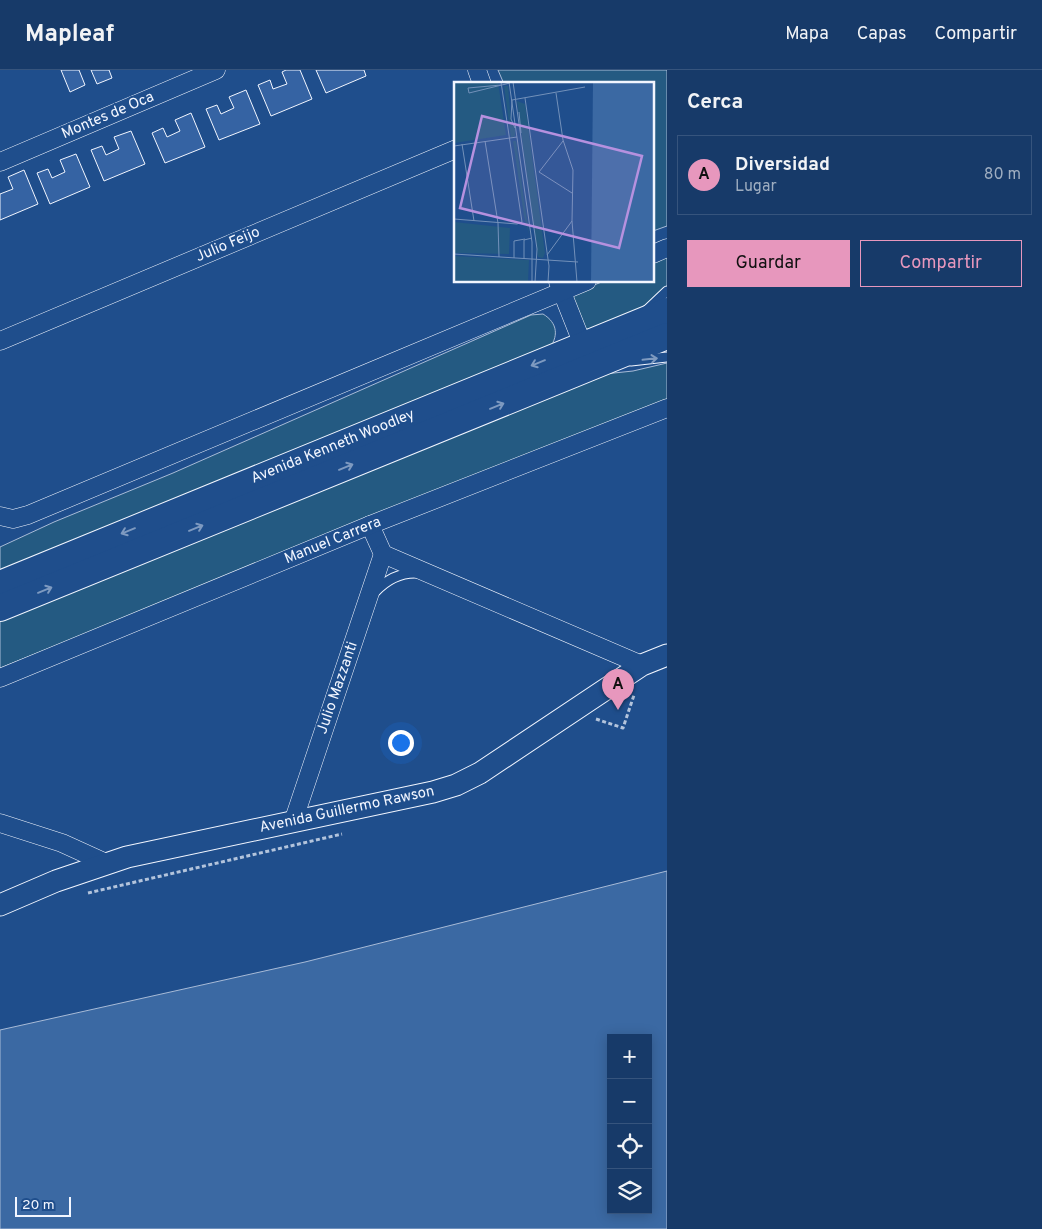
<!DOCTYPE html>
<html lang="es">
<head>
<meta charset="utf-8">
<style>
  body { margin:0; font-family:Overpass,sans-serif; background:#20416f; color:#f1f3f6 }
  .controls { position:absolute; right:15px; bottom:15px; display:grid; overflow:hidden; border-radius:0px; box-shadow:0 2px 12px #0003 }
  .controls button { width:45px; height:45px; display:grid; place-items:center; padding:0; border:0; border-bottom:1px solid #36547d; background:#173a69; color:#f1f3f6; font:25px sans-serif }
  .scale { position:absolute; left:15px; bottom:12px; width:56px; box-sizing:border-box; padding-left:5px; border:2px solid #f2f6ff; border-top:0; font-size:14px; line-height:18px; white-space:nowrap; color:#f2f6ff; -webkit-text-stroke:4px #1f4e8c; paint-order:stroke }
  .you { position:absolute; left:400px; top:672px; width:18px; height:18px; margin:-12px; border:4px solid #fff; border-radius:50%; background:#1a73e8; box-shadow:0 0 0 8px #1a73e833 }
  .badge { display:grid; place-items:center; width:32px; height:32px; border-radius:50%; background:#e797bd; color:#111; font-size:16px; font-weight:700 }
  .pin { position:absolute; translate:-50% -41px; filter:drop-shadow(0 1px 2px #0008) }
  .pin::after { content:''; position:absolute; top:26px; width:18px; height:15px; background:inherit; clip-path:polygon(0 0,100% 0,50% 100%) }
  .list { margin:0; padding:0; list-style:none }
  h2 { display:flex; justify-content:space-between; align-items:center; height:65px; margin:0; padding:0 20px; font-size:21px }
  h2 small { font-size:16px; font-weight:400; color:#9eadc0 }
  .list li { display:grid; grid-template-columns:32px 1fr auto; gap:15px; align-items:center; box-sizing:border-box; height:80px; margin:0 10px 10px; padding:0 10px; border:1px solid #36547d; border-radius:0px }
  .list b { display:block; font-size:19px; white-space:nowrap }
  .list p { margin:0; font-size:16px; white-space:nowrap; color:#9eadc0 }
  .list em { font-size:16px; font-style:normal; color:#9eadc0 }
  .actions { display:flex; gap:10px; padding:15px 20px }
  .actions a { flex:1; padding:11px 0; border:1px solid #e797bd; border-radius:0px; text-align:center; font-size:18px; color:#e797bd }
  .actions .main { background:#e797bd; color:#111 }
  .icon { flex:none; width:28px; height:28px; fill:none; stroke:currentColor; stroke-width:2; stroke-linecap:round; stroke-linejoin:round }
  .map { position:relative; flex:none; width:667px; height:1159px; overflow:hidden }
  header { display:flex; align-items:center; gap:30px; box-sizing:border-box; height:70px; padding:0 25px; background:#173a69; border-bottom:1px solid #36547d }
  header strong { font-size:24px }
  nav { display:flex; gap:28px; margin-inline-start:auto; font-size:18px }
  main { display:flex }
  aside { flex:1; background:#173a69 }
  .map>svg:first-child { display:block }
  .green { fill:#245a82; stroke:#a8bbd7 }
  .water { fill:#3b69a3; stroke:#a8bbd7; fill-rule:evenodd }
  .building { fill:#3563a3; stroke:#f2f6ff }
  .lines { fill:none; stroke-linecap:round; stroke-linejoin:round }
  .service-casing { stroke:#f2f6ff; stroke-width:11 }
  .minor-casing { stroke:#f2f6ff; stroke-width:19 }
  .tertiary-casing { stroke:#f2f6ff; stroke-width:23 }
  .primary-casing { stroke:#f2f6ff; stroke-width:28 }
  .path { stroke:#b3c4dc; stroke-width:3; stroke-dasharray:4 2.5; stroke-linecap:butt }
  .service { stroke:#1f4e8c; stroke-width:9 }
  .minor { stroke:#1f4e8c; stroke-width:18 }
  .tertiary { stroke:#1f4e8c; stroke-width:21 }
  .primary { stroke:#1f4e8c; stroke-width:26 }
  .oneway { stroke:#7e9ac0 }
  .labels { text-anchor:middle; dominant-baseline:central; stroke-width:4; stroke-linejoin:round; paint-order:stroke }
  .street-label { font-size:15px; fill:#f2f6ff; stroke:#1f4e8c }
  .inset-road { fill:none; stroke:#7391ba; stroke-width:1 }
  .view { fill:#b691df; fill-opacity:0.15; stroke:#b691df; stroke-width:2.5 }
  .inset-edge { fill:none; stroke:#f2f6ff; stroke-width:2.5 }
</style>
</head>
<body>
<header>
<strong>Mapleaf</strong>
<nav><a>Mapa</a><a>Capas</a><a>Compartir</a></nav>
</header>
<main>
<div class="map">
<svg width="667" height="1159" viewBox="0 0 667 1159">
  <rect width="100%" height="100%" fill="#1f4e8c"/>
  <g class="green">
    <polygon points="498,0 667,0 667,156 653,161 653,14 504,14"/>
    <polygon points="667,185 667,217 645,238 596,260 586,259 576,251 572,224 604,211 653,211 653,191"/>
    <path d="M543,244C558,253 559,267 548,280L0,504V477L54,452L173,403L531,245Z"/>
    <polygon points="667,293 667,331 0,598 0,547 595,305 633,301"/>
  </g>
  <path class="water" d="M667,801V1159H0V960L305,892ZM611,968H648V1140H611Z"/>
  <g class="building">
    <polygon points="61,0 79,0 85,15 70,22"/>
    <polygon points="91,0 109,0 112,8 97,14"/>
    <polygon points="286,0 300,0 312,29 271,46 258,15 270,10 273,19 287,14 282,2"/>
    <polygon points="316,0 364,0 366,6 326,23"/>
    <polygon points="246,20 260,54 219,70 206,39 217,35 221,44 234,38 229,27"/>
    <polygon points="191,43 205,77 165,93 152,63 163,58 167,67 180,61 175,50"/>
    <polygon points="131,61 145,94 104,111 91,80 102,76 106,85 119,79 114,67"/>
    <polygon points="76,84 90,117 50,134 37,103 48,99 52,108 65,102 60,90"/>
    <polygon points="24,100 38,134 0,150 0,124 13,119 8,107"/>
  </g>
  <g class="lines">
    <g class="service-casing">
      <g id="service">
        <polyline points="647,240 667,221"/>
        <polyline points="631,291 667,287"/>
        <path d="M375,522C387,509 400,502 418,503"/>
      </g>
    </g>
    <g class="minor-casing">
      <g id="minor">
        <polyline points="477,0 482,14"/>
        <polyline points="0,92 216,0"/>
        <polyline points="653,184 667,178"/>
        <polyline points="558,212 583,275"/>
        <polyline points="0,271 456,79"/>
        <polyline points="0,446 13,449 28,445 587,211"/>
        <polyline points="370,455 383,484"/>
        <polyline points="383,484 642,595"/>
        <polyline points="0,608 370,455 667,338"/>
        <polyline points="293,752 383,484"/>
        <polyline points="0,753 62,773 106,793"/>
      </g>
    </g>
    <g class="tertiary-casing">
      <polyline id="tertiary" points="0,835 56,811 127,787 433,722 456,715 480,703 642,595 667,585"/>
    </g>
    <g class="primary-casing">
      <g id="primary">
        <polyline points="0,514 667,241"/>
        <polyline points="0,538 667,266"/>
      </g>
    </g>
    <g class="path">
      <polyline points="596,649 623,658 634,625"/>
      <polyline points="88,823 342,764"/>
    </g>
    <use href="#service" class="service"/>
    <use href="#minor" class="minor"/>
    <use href="#tertiary" class="tertiary"/>
    <use href="#primary" class="primary"/>
  </g>
  <defs><path id="oneway-shaft" d="M-6 0H5M1.5-3L5.5 0L1.5 3" fill="none" stroke-width="1.6" stroke-linecap="round" stroke-linejoin="round" transform="scale(1.25)"/></defs>
  <g class="oneway">
    <use href="#oneway-shaft" transform="translate(650 289) rotate(-6)"/>
    <use href="#oneway-shaft" transform="translate(538 293) rotate(158)"/>
    <use href="#oneway-shaft" transform="translate(497 336) rotate(-22)"/>
    <use href="#oneway-shaft" transform="translate(346 397) rotate(-22)"/>
    <use href="#oneway-shaft" transform="translate(196 458) rotate(-22)"/>
    <use href="#oneway-shaft" transform="translate(128 461) rotate(158)"/>
    <use href="#oneway-shaft" transform="translate(45 520) rotate(-22)"/>
  </g>
  <g class="labels">
    <g class="street-label">
      <text transform="translate(108 46) rotate(-23)">Montes de Oca</text>
      <text transform="translate(228 175) rotate(-23)">Julio Feijo</text>
      <text transform="translate(333 377) rotate(-22)">Avenida Kenneth Woodley</text>
      <text transform="translate(333 471) rotate(-22)">Manuel Carrera</text>
      <text transform="translate(338 618) rotate(-71)">Julio Mazzanti</text>
      <text transform="translate(347 740) rotate(-12)">Avenida Guillermo Rawson</text>
    </g>
  </g>
  <g transform="translate(454 12)">
    <rect width="200" height="200" fill="#1f4e8c"/>
    <path d="M0,0H44L52,53L0,61ZM50,4H54L57,39L61,47V54L57,56ZM63,19L71,22L91,171L89,176L84,175ZM59,59H62L75,153L70,134ZM0,140L56,146L55,172L0,171ZM0,174L75,178L74,200H0Z" fill="#245a82"/>
    <path d="M139,0H200V200H137Z" fill="#3b69a3"/>
    <path class="inset-road" d="M55,0L78,160V200M59,0L83,167L81,200M47,3L14,6L15,11L56,1M102,11L109,58L119,88L118,139L123,200M71,16L95,184L94,200M65,30L67,51M61,46L57,37L58,18L131,5M31,59L44,141L45,175M8,62L20,139M0,64L63,55M85,90L118,111M85,90L109,59M0,137L63,142L68,140L47,0M0,172L124,180M93,173L118,139M60,176V159L71,157M70,177V158L78,156"/>
    <path class="view" d="M28,34L188,74L165,166L6,126Z"/>
    <rect width="200" height="200" class="inset-edge"/>
  </g>
</svg>
<div class="controls">
<button>+</button>
<button>−</button>
<button><svg class="icon" aria-label="locate" viewBox="0 0 24 24"><circle cx="12" cy="12" r="6"/><path d="M12 2v4M12 18v4M2 12h4M18 12h4"/></svg></button>
<button><svg class="icon" aria-label="layers" viewBox="0 0 24 24"><path d="M12 4l9 5-9 5-9-5zM3 14l9 5 9-5"/></svg></button>
</div>
<div class="scale">20 m</div>
<div class="you"></div>
<div class="pin badge" style="left:618px;top:640px">A</div>
</div>
<aside>
<h2>Cerca<small></small></h2>
<ul class="list">
<li><span class="badge">A</span><div><b>Diversidad</b><p>Lugar</p></div><em>80 m</em></li>
</ul>
<div class="actions"><a class="main">Guardar</a><a>Compartir</a></div>
</aside>
</main>
</body>
</html>
